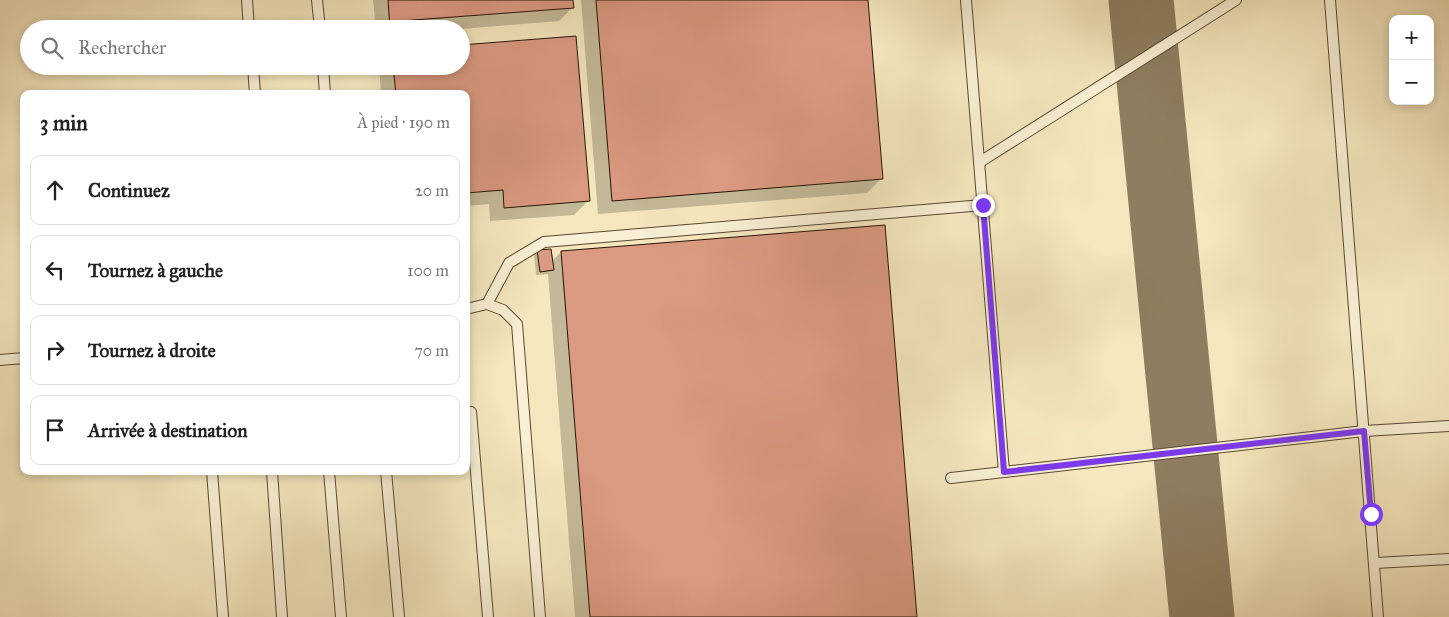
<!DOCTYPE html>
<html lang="fr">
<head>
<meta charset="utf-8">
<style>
  body { margin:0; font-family:"IM FELL Great Primer",serif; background:#f2f2f2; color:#222 }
  .controls { position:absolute; right:15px; top:15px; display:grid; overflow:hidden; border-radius:10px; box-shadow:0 2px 8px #0003 }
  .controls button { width:45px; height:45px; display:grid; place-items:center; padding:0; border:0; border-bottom:1px solid #e0e0e0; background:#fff; color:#222; font:25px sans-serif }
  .stop { position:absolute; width:15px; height:15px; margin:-11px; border:4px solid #7c3aed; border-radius:50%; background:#fff }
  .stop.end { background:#7c3aed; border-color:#fff; box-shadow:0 1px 5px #0008 }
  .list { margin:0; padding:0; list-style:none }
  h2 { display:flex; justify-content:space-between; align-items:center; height:65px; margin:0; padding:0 20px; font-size:21px }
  h2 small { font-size:16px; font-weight:400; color:#767676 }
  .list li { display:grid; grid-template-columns:32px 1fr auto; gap:15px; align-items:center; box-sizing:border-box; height:70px; margin:0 10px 10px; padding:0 10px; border:1px solid #e0e0e0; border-radius:10px }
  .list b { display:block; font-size:19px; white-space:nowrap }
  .list em { font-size:16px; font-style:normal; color:#767676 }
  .icon { flex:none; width:28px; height:28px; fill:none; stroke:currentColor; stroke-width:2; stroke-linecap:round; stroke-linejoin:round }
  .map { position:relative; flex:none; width:1449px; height:617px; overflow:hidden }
  .search { position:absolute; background:#fff; box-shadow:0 2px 8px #0003; left:20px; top:20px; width:450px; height:55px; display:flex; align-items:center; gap:12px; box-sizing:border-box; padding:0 18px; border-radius:28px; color:#767676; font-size:19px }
  .panel { position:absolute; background:#fff; box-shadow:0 2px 8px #0003; left:20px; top:90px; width:450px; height:385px; border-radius:10px }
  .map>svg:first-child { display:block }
  .shadow { fill:#0003 }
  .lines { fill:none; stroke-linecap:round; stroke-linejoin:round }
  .taxiway { stroke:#8e7d60; stroke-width:65 }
  .building { fill:#da9981; stroke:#271403 }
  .lane-casing { stroke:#5a4832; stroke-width:12 }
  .lane { stroke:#f8efd4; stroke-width:10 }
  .route { stroke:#7c3aed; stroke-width:6 }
</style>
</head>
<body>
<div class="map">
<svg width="1449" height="617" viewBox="0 0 1449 617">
  <rect width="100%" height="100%" fill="#f4e6bd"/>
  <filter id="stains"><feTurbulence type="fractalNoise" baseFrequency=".004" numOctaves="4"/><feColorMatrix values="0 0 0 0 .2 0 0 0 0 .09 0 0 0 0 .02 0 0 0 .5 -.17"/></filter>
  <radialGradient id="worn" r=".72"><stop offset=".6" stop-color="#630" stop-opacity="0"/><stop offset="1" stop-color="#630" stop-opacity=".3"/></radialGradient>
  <g class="shadow">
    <polygon points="373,0 572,0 573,7 559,21 461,29 376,29"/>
    <polygon points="581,0 867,0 881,179 867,193 598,214"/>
    <polygon points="379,66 461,66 588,201 574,215 490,221 489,204 466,206 466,94 381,94"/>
    <polygon points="538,251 551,262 561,252 916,617 575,617 548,274 536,275 534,255"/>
  </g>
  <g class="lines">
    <polyline class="taxiway" points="1141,0 1202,617"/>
  </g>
  <g class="building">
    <polygon points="388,0 573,0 574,8 400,21 400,29 390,29"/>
    <polygon points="596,0 868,0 883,179 612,201"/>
    <polygon points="576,36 590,201 504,208 503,190 466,193 466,94 396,94 393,66 461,66 461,45"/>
    <polygon points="885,225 917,617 590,617 561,251"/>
    <polygon points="551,249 554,270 540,272 537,250"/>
  </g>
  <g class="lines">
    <g class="lane-casing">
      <g id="lane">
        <polyline points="247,0 249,29"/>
        <polyline points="317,0 320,29"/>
        <polyline points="966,0 1004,472"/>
        <polyline points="1330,0 1378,617"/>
        <polyline points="253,66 255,94"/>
        <polyline points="323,66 325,94"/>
        <polyline points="980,162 1236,0"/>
        <polyline points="487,304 503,310 517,324 540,617"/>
        <polyline points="466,309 487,304 509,263 544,242 983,205"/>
        <polyline points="0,360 24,358"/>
        <polyline points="466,413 471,412 488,617"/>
        <polyline points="212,471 223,617"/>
        <polyline points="272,471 282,617"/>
        <polyline points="329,471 341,617"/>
        <polyline points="386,471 399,617"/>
        <polyline points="951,478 1364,431 1449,426"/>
        <polyline points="1375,563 1449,559"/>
      </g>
    </g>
    <use href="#lane" class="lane"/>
  </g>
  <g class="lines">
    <polyline class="route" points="983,205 1004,472 1364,431 1371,514"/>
  </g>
  <rect width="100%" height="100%" filter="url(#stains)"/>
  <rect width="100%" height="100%" fill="url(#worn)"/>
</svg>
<div class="controls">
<button>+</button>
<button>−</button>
</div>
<div class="stop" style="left:1371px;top:514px"></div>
<div class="stop end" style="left:983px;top:205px"></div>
<div class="search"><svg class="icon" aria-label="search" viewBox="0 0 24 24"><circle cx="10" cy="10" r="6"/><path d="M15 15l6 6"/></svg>Rechercher</div>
<section class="panel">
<h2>3 min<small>À pied · 190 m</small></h2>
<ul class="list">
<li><svg class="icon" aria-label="ahead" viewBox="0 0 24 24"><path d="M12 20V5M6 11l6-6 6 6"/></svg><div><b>Continuez</b></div><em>20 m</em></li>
<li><svg class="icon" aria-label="left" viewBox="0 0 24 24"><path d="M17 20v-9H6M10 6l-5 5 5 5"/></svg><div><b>Tournez à gauche</b></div><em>100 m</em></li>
<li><svg class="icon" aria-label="right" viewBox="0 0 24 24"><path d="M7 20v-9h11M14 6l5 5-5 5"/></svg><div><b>Tournez à droite</b></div><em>70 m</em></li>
<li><svg class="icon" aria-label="arrive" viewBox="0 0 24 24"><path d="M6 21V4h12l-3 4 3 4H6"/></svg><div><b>Arrivée à destination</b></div></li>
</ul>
</section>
</div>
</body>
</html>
